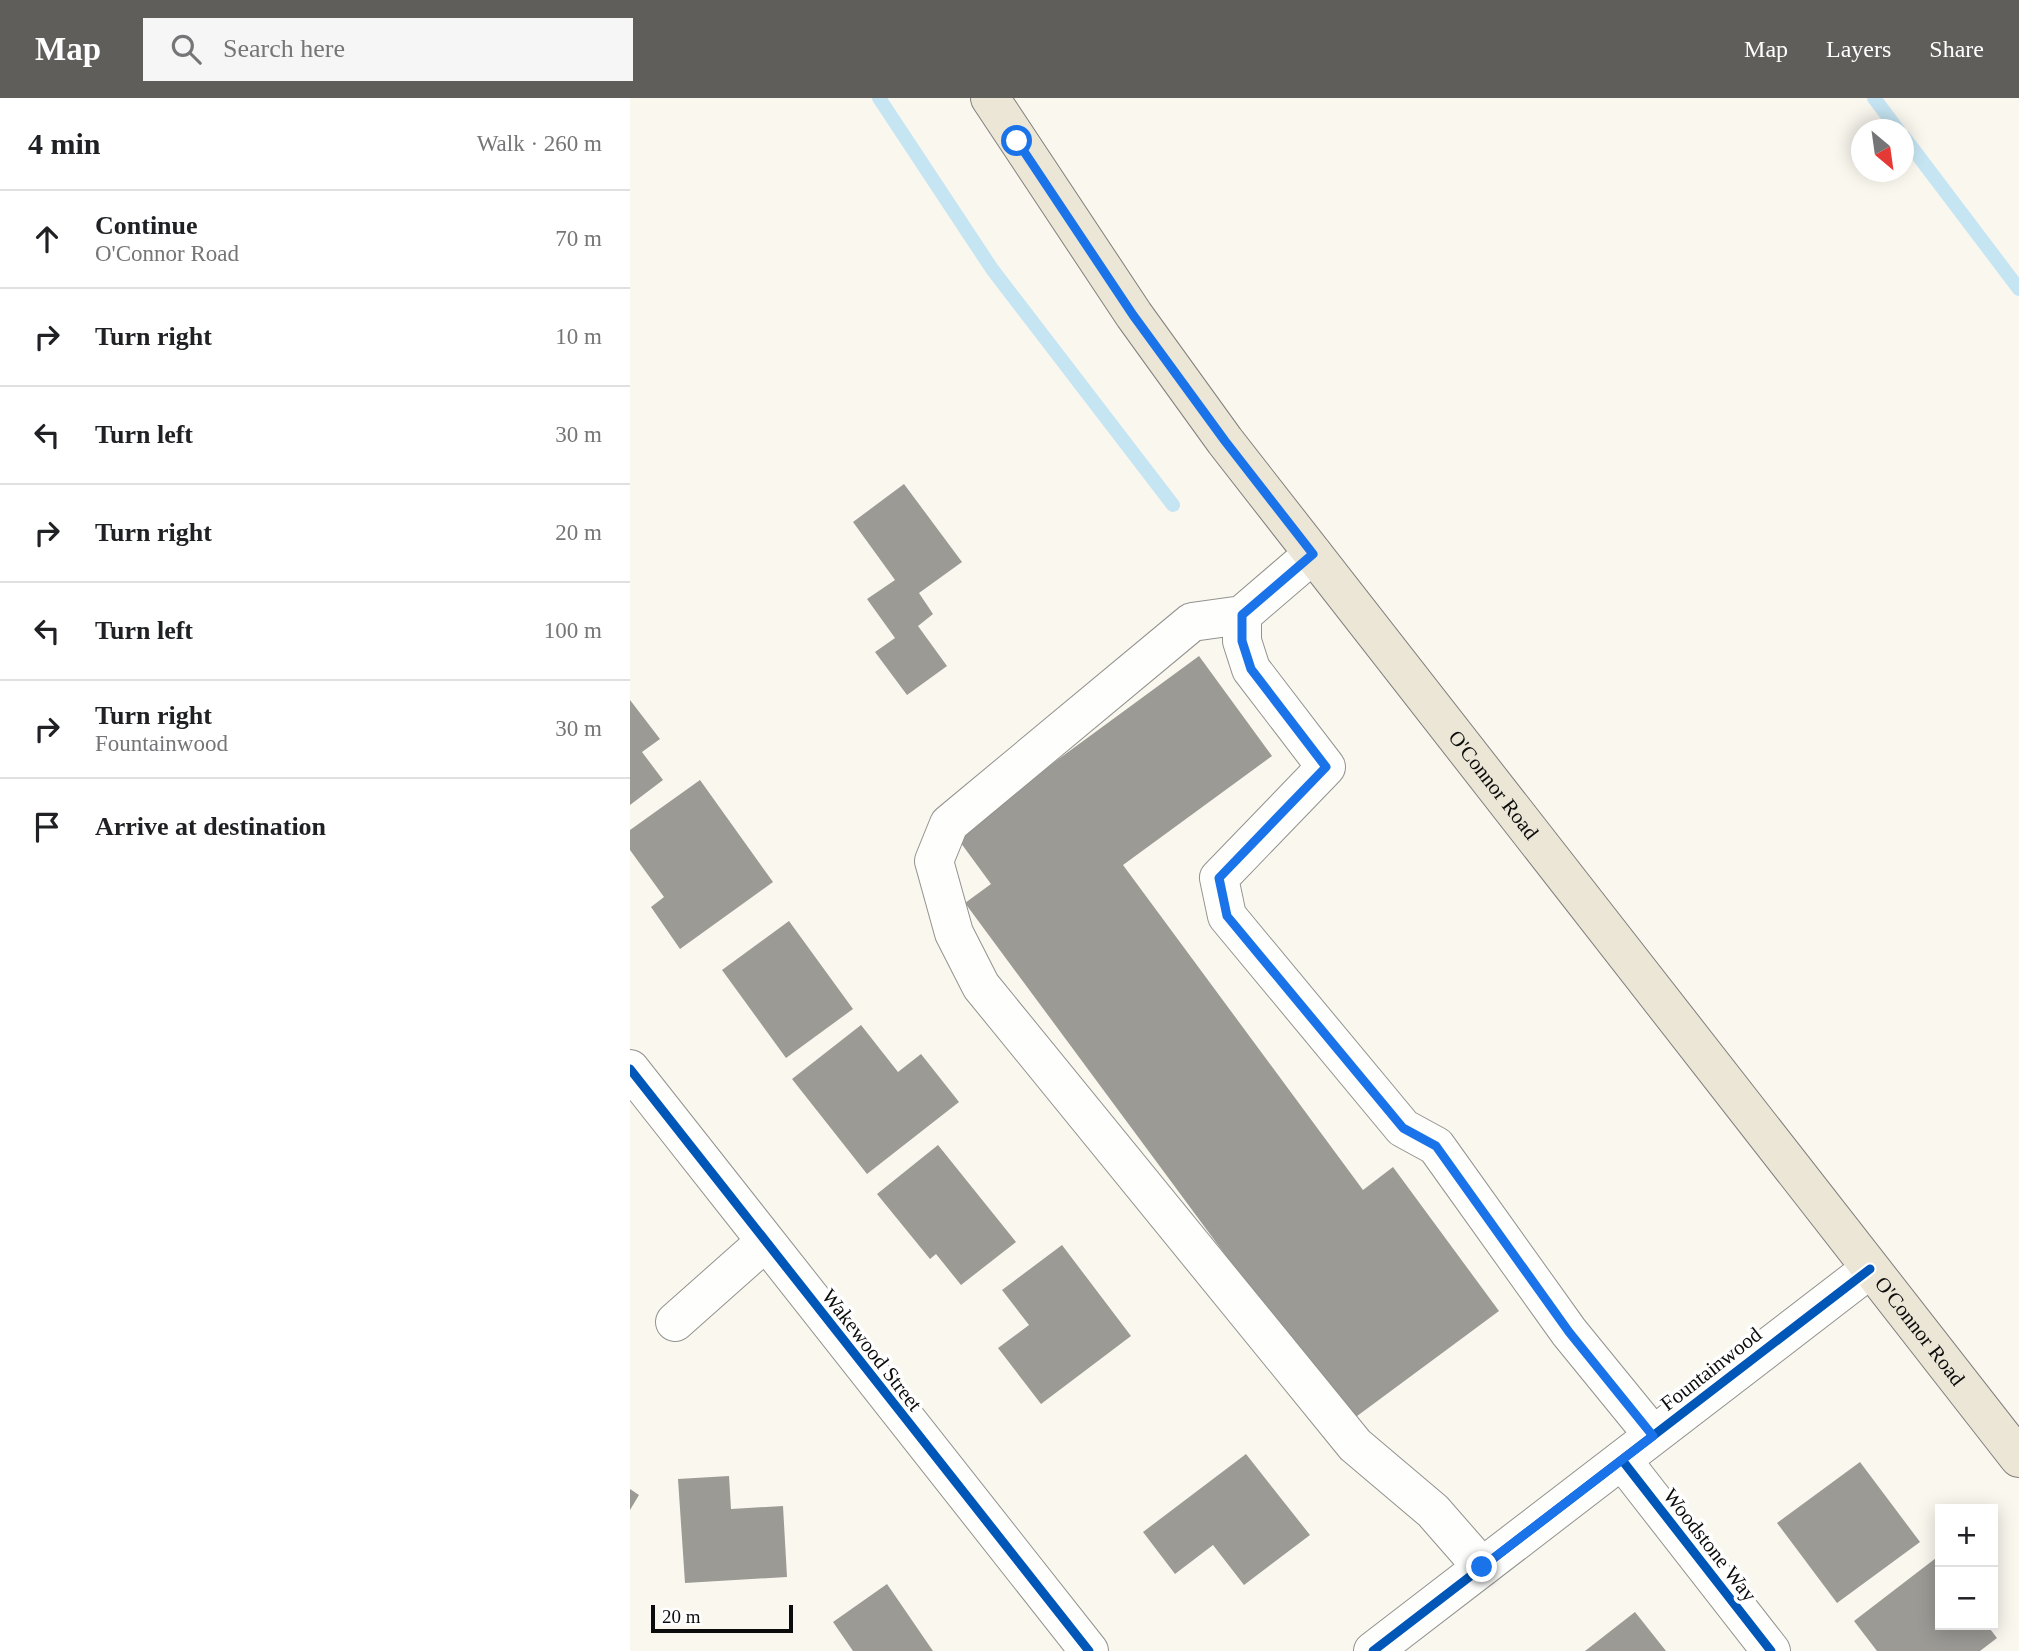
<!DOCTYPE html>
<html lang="en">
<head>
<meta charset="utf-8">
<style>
  body { margin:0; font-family:"Times New Roman",serif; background:#f6f6f6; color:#202124 }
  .controls { position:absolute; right:21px; bottom:21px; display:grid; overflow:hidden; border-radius:0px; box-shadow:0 4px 18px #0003 }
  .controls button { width:63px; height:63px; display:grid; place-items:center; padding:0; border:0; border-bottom:2px solid #e0e0e0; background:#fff; color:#202124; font:35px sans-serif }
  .compass { position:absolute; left:1221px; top:21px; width:63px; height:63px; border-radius:50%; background:#fff; box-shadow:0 4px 18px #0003; rotate:151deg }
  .scale { position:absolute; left:21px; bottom:18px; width:142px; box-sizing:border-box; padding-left:7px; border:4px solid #0c0c0c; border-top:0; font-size:19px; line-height:24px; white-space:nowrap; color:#0c0c0c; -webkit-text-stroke:5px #fff; paint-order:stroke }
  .stop { position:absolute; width:21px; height:21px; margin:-16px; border:5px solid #1a73e8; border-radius:50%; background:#fff }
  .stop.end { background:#1a73e8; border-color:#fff; box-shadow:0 2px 7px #0008 }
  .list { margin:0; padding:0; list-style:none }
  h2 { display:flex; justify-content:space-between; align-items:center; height:91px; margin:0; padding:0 28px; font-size:30px }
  h2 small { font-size:23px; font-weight:400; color:#757577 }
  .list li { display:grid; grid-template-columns:46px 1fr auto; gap:21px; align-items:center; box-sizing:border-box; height:98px; padding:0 28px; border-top:2px solid #e0e0e0 }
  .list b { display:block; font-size:26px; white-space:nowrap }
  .list p { margin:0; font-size:23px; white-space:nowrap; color:#757577 }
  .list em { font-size:23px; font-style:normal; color:#757577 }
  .icon { flex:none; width:38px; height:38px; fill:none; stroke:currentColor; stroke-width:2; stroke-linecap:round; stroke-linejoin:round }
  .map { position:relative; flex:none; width:1389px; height:1553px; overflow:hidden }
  header { display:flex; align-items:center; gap:42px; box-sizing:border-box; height:98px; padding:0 35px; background:#5f5e5b; color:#fff }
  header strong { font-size:33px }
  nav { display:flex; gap:38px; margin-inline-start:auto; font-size:24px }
  .search { width:490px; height:63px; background:#f6f6f6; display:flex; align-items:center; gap:18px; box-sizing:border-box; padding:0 24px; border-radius:0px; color:#757577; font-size:26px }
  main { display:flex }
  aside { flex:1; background:#fff }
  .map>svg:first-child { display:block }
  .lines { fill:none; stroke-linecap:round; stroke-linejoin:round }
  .stream { stroke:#c6e5f3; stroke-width:14 }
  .building { fill:#9c9a95 }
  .minor-casing { stroke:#93928e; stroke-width:40 }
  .major-casing { stroke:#807f7c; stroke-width:40 }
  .minor { stroke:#fefefd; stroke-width:38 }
  .major { stroke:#ece6d7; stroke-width:38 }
  .cycleway-casing { stroke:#fff; stroke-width:13 }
  .cycleway { stroke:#0057b8; stroke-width:9 }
  .route { stroke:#1a73e8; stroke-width:9 }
  .labels { text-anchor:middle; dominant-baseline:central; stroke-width:7; stroke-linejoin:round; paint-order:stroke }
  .street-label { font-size:21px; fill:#0c0c0c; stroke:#fff }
</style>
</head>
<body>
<header>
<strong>Map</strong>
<div class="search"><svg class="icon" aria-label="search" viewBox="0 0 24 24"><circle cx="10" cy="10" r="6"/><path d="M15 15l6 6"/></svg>Search here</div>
<nav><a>Map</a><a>Layers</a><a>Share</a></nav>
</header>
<main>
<aside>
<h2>4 min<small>Walk · 260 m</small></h2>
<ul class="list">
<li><svg class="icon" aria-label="ahead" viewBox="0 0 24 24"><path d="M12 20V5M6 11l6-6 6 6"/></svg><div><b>Continue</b><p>O'Connor Road</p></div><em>70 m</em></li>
<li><svg class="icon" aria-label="right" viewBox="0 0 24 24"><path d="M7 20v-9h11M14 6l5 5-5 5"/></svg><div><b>Turn right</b></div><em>10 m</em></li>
<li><svg class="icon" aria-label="left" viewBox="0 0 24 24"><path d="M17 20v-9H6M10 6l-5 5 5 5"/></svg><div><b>Turn left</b></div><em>30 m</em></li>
<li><svg class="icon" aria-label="right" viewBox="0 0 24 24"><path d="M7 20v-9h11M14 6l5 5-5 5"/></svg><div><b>Turn right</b></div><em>20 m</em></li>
<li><svg class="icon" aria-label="left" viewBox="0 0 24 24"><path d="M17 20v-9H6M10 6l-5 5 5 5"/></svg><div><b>Turn left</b></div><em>100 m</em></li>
<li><svg class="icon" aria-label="right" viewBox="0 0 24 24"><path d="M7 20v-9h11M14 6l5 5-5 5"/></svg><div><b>Turn right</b><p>Fountainwood</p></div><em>30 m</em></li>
<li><svg class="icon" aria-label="arrive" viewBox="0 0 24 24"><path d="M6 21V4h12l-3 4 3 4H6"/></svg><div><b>Arrive at destination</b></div></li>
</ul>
</aside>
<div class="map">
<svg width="1389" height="1553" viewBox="0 0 1389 1553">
  <rect width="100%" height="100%" fill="#faf7ef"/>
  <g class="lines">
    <g class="stream">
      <polyline points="249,0 362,171 543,407"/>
      <polyline points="1244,0 1268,32"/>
      <polyline points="1274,39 1389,191"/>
    </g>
  </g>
  <g class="building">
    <polygon points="274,386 332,464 289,495 303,516 288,528 317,568 277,597 245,554 265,540 237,501 265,482 223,424"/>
    <polygon points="569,558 642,658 493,767 733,1092 763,1069 869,1213 719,1324 335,805 361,786 325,737"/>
    <polygon points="0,602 30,641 12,654 33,682 0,707"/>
    <polygon points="70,682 143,784 50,851 21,809 34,799 0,752 0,732"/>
    <polygon points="159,823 223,911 156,960 92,872"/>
    <polygon points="231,927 268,974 291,956 329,1004 237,1076 162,981"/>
    <polygon points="308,1047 386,1144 331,1187 306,1156 300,1161 247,1096"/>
    <polygon points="432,1147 501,1238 411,1306 368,1250 399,1227 372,1192"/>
    <polygon points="616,1356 680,1437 614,1487 583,1447 545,1476 513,1434"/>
    <polygon points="1230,1364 1290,1444 1207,1505 1147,1425"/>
    <polygon points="99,1378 101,1411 153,1408 157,1479 55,1485 48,1381"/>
    <polygon points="0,1391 9,1397 0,1412"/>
    <polygon points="1306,1460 1310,1465 1310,1527 1357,1527 1367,1540 1350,1553 1247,1553 1224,1523"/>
    <polygon points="257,1486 303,1553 223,1553 203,1524"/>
    <polygon points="1005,1514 1036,1553 955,1553"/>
  </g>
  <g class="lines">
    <g class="minor-casing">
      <g id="minor">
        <polyline points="683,456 612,517 562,524 319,726 304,763 324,835 351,888 725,1347 803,1413 852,1469"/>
        <polyline points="612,517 612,543 621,571 696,669 589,780 597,818 773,1030 806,1048 939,1234 1023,1337"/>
        <polyline points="0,971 459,1553"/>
        <polyline points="45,1224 134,1145"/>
        <polyline points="992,1362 1141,1553"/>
        <polyline points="743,1553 1240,1171"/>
      </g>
    </g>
    <g class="major-casing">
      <g id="major">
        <path id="s1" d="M360,0L504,217L595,343L1389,1360"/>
      </g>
    </g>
    <use href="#minor" class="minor"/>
    <use href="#major" class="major"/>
    <g class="cycleway-casing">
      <g id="cycleway">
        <polyline points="0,971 459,1553"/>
        <polyline points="992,1362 1141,1553"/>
        <polyline points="743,1553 1240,1171"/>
      </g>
    </g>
    <use href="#cycleway" class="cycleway"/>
  </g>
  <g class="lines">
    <polyline class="route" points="387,43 503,217 595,343 683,456 612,517 612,543 621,571 696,669 589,780 597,818 773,1030 806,1048 939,1234 1023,1338 852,1469"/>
  </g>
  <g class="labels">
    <g class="street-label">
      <text stroke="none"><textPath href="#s1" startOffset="852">O'Connor Road</textPath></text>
      <text stroke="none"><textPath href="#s1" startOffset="1545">O'Connor Road</textPath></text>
      <text transform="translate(242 1252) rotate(52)">Wakewood Street</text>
      <text transform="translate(1081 1271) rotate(-38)">Fountainwood</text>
      <text transform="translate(1080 1447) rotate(52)">Woodstone Way</text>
    </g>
  </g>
</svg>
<div class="controls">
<button>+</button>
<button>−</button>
</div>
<svg class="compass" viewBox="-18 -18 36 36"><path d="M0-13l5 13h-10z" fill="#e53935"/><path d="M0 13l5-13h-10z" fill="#757577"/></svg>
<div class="scale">20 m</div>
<div class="stop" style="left:387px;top:43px"></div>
<div class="stop end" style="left:852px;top:1469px"></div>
</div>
</main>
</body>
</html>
